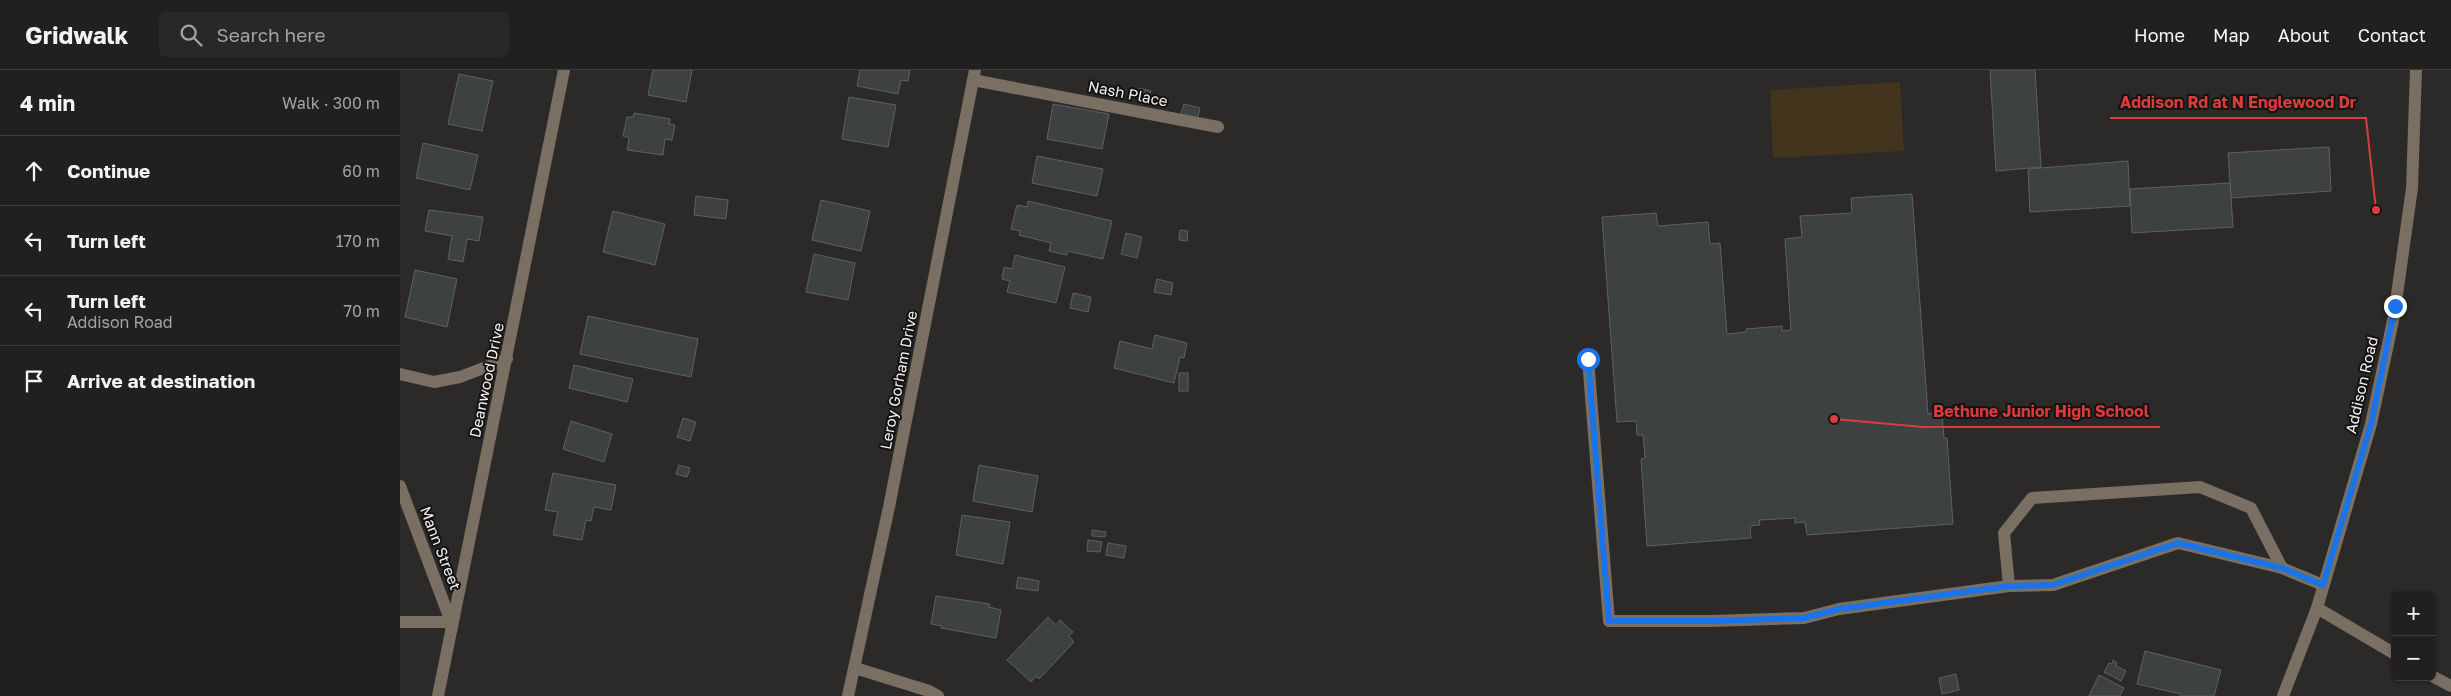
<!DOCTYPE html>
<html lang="en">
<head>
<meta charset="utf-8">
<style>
  body { margin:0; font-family:"Golos Text",sans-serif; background:#292827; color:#f1f3f6 }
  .controls { position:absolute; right:15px; bottom:15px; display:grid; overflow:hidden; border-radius:8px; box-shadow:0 1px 4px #0004 }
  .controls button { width:45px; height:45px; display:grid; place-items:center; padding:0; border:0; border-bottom:1px solid #3e3e3c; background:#21201e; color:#f1f3f6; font:25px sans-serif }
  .stop { position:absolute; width:15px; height:15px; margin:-11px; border:4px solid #1a73e8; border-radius:50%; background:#fff }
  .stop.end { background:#1a73e8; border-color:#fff; box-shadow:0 1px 5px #0008 }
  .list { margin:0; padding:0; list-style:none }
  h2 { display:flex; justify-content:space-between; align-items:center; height:65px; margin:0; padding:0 20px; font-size:21px }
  h2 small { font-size:16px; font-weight:400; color:#a2a3a4 }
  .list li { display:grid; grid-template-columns:32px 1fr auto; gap:15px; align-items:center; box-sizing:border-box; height:70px; padding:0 20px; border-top:1px solid #3e3e3c }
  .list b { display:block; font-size:19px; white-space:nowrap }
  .list p { margin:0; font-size:16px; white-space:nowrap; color:#a2a3a4 }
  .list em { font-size:16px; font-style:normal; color:#a2a3a4 }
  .icon { flex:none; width:28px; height:28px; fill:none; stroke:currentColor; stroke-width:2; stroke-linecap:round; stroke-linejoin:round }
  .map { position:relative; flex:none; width:2051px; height:626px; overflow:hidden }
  header { display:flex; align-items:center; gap:30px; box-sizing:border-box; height:70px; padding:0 25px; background:#21201e; border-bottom:1px solid #3e3e3c }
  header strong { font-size:24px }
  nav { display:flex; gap:28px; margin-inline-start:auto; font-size:18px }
  .search { width:350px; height:45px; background:#292827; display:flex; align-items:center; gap:12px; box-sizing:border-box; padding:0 18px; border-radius:8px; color:#a2a3a4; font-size:19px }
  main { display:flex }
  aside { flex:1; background:#21201e }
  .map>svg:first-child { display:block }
  .green { fill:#42341d }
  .building { fill:#3d4142; stroke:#5d6162 }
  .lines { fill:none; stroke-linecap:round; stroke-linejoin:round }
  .minor { stroke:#797063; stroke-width:12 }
  .route { stroke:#1a73e8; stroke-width:6 }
  .labels { text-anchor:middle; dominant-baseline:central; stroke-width:4; stroke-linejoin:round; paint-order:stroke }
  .street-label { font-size:15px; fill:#f3f2f0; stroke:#141312 }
  .leader { fill:none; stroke:#d93c3c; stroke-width:2 }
  .callout-dot { fill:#d93c3c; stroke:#141312; stroke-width:2 }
  .callout-label { font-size:16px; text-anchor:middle; font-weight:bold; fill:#d93c3c; stroke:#141312; stroke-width:4; stroke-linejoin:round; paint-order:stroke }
</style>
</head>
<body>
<header>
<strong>Gridwalk</strong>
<div class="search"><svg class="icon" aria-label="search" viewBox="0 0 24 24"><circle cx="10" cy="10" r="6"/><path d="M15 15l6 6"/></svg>Search here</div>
<nav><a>Home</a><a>Map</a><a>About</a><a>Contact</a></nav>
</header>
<main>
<aside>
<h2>4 min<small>Walk · 300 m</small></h2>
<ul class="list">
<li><svg class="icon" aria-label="ahead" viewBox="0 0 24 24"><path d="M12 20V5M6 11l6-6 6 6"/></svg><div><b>Continue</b></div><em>60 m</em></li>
<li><svg class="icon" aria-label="left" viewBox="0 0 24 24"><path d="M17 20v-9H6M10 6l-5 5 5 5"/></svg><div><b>Turn left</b></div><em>170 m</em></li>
<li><svg class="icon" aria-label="left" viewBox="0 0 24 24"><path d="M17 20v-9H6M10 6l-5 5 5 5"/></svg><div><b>Turn left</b><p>Addison Road</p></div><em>70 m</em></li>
<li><svg class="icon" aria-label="arrive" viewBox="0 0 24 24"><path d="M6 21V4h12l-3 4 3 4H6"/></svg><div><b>Arrive at destination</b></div></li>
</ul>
</aside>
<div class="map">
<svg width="2051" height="626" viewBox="0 0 2051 626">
  <rect width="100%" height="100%" fill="#2c2a28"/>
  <polygon class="green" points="1500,12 1504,81 1373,88 1370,20"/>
  <g class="building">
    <polygon points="253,0 292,0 286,32 248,25"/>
    <polygon points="460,0 510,0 508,11 501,10 498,24 457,16"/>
    <polygon points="1590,0 1635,0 1641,97 1596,101"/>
    <polygon points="59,4 93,11 82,61 48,54"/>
    <polygon points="739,18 751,21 748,29 737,26"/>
    <polygon points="449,27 496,35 488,77 442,69"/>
    <polygon points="653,34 709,44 702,79 647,69"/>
    <polygon points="784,34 800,38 797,51 780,46"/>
    <polygon points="234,43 270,49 269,54 275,55 272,70 265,69 263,85 227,80 229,68 223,66 227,47 233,47"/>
    <polygon points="23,73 78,85 70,120 16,108"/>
    <polygon points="1929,77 1931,121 1831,128 1828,83"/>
    <polygon points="637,86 703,99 697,126 632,113"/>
    <polygon points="1728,91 1730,136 1630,142 1628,99"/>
    <polygon points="1830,113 1833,157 1732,163 1730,119"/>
    <polygon points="1512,124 1528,344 1542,343 1544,368 1547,368 1553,454 1407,465 1405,452 1395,453 1395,448 1359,450 1360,455 1350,456 1351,468 1247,476 1241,389 1245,388 1243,365 1237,365 1236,351 1217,352 1202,147 1256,143 1258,156 1308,152 1310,174 1320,173 1327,264 1346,262 1346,259 1382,256 1382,261 1391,260 1385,169 1402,167 1400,146 1452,143 1451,128"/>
    <polygon points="296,126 328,130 326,149 294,145"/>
    <polygon points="421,130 470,141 461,181 412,170"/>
    <polygon points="628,131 712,151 703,189 667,181 667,185 649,181 651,173 619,165 620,161 611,159 617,135 627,137"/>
    <polygon points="29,140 83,147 79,171 67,169 63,192 48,189 52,166 25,161"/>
    <polygon points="213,141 265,154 255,195 203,182"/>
    <polygon points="780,160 788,161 787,171 779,170"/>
    <polygon points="726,163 742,167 737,188 721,184"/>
    <polygon points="414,184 455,193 448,230 406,222"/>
    <polygon points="615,185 665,197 656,233 607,222 610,211 602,209 604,197 612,199"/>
    <polygon points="15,200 57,209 47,257 5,247"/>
    <polygon points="757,209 773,213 771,225 754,222"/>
    <polygon points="673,223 691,227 688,242 670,238"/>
    <polygon points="188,246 298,269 291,307 180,284"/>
    <polygon points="755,265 787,273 784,288 780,287 774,313 714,298 720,271 752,279"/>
    <polygon points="174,295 233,309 227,332 169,318"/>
    <rect x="779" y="303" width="9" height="18"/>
    <polygon points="283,348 296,352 290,371 277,367"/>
    <polygon points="171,351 212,364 204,392 163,379"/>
    <polygon points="279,395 290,398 287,407 276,404"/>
    <polygon points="579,395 638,406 632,442 573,431"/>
    <polygon points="153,403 216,415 211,440 194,437 191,451 186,450 182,470 153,465 158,442 145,440"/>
    <polygon points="562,445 610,452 603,494 556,485"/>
    <polygon points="692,460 706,462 705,467 692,466"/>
    <polygon points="688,470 702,472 700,482 687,481"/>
    <polygon points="708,473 726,476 724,488 706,485"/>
    <polygon points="618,507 639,511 638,521 616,518"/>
    <polygon points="536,526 590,534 589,537 601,540 596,568 541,558 542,556 531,554"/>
    <polygon points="648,547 656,555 660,550 673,562 669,566 674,572 639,609 636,606 631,612 607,590"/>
    <polygon points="1745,581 1821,600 1814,626 1780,626 1781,624 1737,614"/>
    <polygon points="1713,590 1717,593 1716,596 1726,601 1721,611 1704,602 1709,593 1712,594"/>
    <polygon points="1556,604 1559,620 1542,624 1539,608"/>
    <polygon points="1699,605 1724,618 1720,626 1689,626"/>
  </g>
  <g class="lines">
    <g class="minor">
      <polyline points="573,10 818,57"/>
      <polyline points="1188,289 1209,551 1312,551 1404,548 1439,539 1609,516 1604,463 1632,428 1800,417 1851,438 1882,498 1923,515"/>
      <polyline points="0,304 34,312 60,307 107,289"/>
      <polyline points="0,416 51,552 0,552"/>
      <polyline points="1609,516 1653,515 1778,473 1882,498"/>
      <polyline points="1917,538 1995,584"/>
      <polyline points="455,598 529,621 538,626"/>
      <polyline points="2032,606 2051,616"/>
      <polyline points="38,626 164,0"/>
      <polyline points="448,626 489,437 575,0"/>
      <polyline points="1883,626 1917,538 1971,354 1994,246 2012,118 2016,0"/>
    </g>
  </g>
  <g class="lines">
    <polyline class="route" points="1188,289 1209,551 1312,551 1404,548 1439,539 1609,516 1653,515 1778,473 1882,498 1923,515 1971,354 1995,236"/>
  </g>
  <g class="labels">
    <g class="street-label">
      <text transform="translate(728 23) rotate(11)">Nash Place</text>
      <text transform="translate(86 310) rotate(-78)">Deanwood Drive</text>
      <text transform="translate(498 310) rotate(-79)">Leroy Gorham Drive</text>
      <text transform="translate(1961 315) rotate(-77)">Addison Road</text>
      <text transform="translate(41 478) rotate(69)">Mann Street</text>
    </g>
  </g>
  <path class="leader" d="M1976 140L1966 48H1710M1434 349L1523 357H1760"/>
  <g class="callout-dot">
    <circle cx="1976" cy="140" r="5"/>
    <circle cx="1434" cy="349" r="5"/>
  </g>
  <g class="callout-label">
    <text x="1838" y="38">Addison Rd at N Englewood Dr</text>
    <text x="1641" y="347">Bethune Junior High School</text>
  </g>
</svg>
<div class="controls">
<button>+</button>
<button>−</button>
</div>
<div class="stop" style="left:1188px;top:289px"></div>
<div class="stop end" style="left:1995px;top:236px"></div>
</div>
</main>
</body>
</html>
